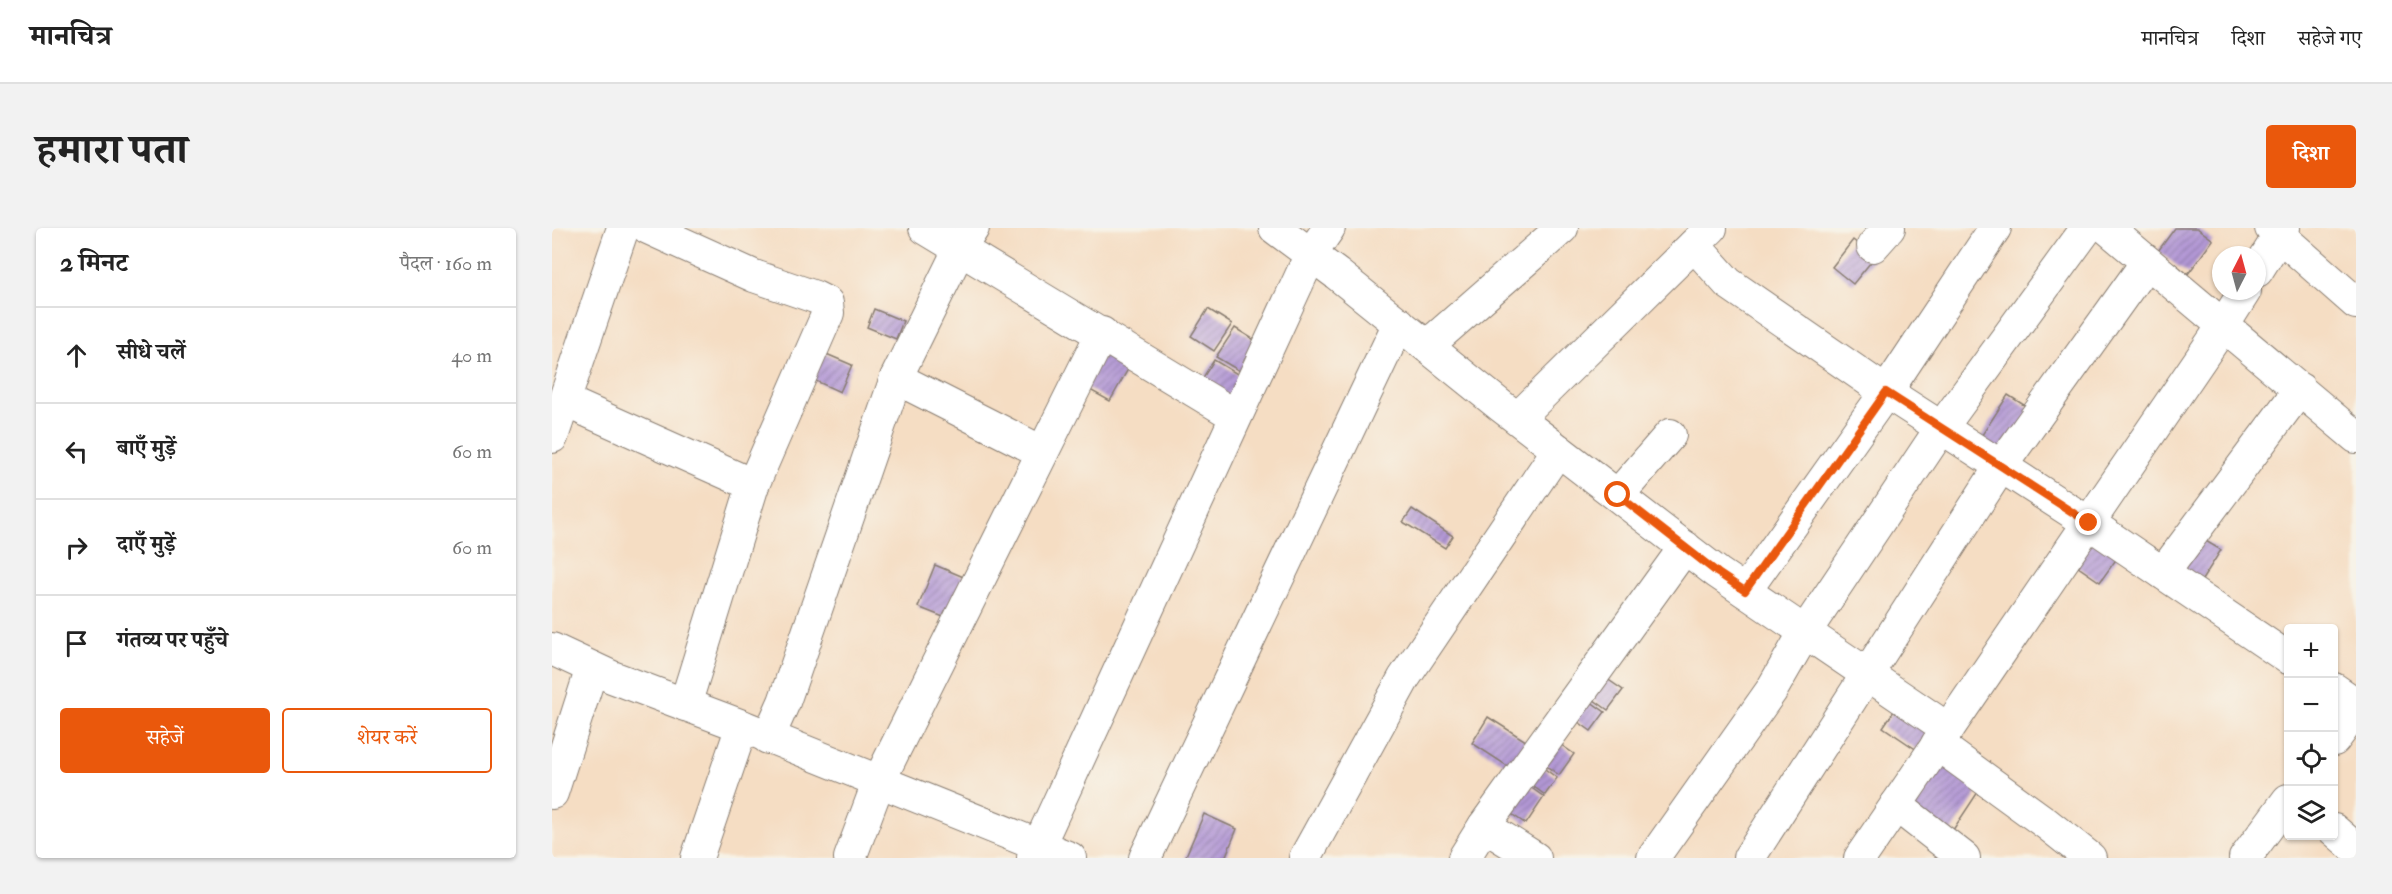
<!DOCTYPE html>
<html lang="hi">
<head>
<meta charset="utf-8">
<style>
  body { margin:0; font-family:"IM FELL Double Pica","Noto Serif Devanagari",serif; background:#f2f2f2; color:#222 }
  .controls { position:absolute; right:18px; bottom:18px; display:grid; overflow:hidden; border-radius:6px; box-shadow:0 2px 4px #0004 }
  .controls button { width:54px; height:54px; display:grid; place-items:center; padding:0; border:0; border-bottom:2px solid #e0e0e0; background:#fff; color:#222; font:30px sans-serif }
  .compass { position:absolute; left:1660px; top:18px; width:54px; height:54px; border-radius:50%; background:#fff; box-shadow:0 2px 4px #0004; rotate:6deg }
  .stop { position:absolute; width:18px; height:18px; margin:-14px; border:4px solid #ea580c; border-radius:50%; background:#fff }
  .stop.end { background:#ea580c; border-color:#fff; box-shadow:0 2px 6px #0008 }
  .list { margin:0; padding:0; list-style:none }
  h2 { display:flex; justify-content:space-between; align-items:center; height:78px; margin:0; padding:0 24px; font-size:26px }
  h2 small { font-size:20px; font-weight:400; color:#767676 }
  .list li { display:grid; grid-template-columns:39px 1fr auto; gap:18px; align-items:center; box-sizing:border-box; height:96px; padding:0 24px; border-top:2px solid #e0e0e0 }
  .list b { display:block; font-size:22px; white-space:nowrap }
  .list em { font-size:20px; font-style:normal; color:#767676 }
  .actions { display:flex; gap:12px; padding:18px 24px }
  .actions a { flex:1; padding:14px 0; border:2px solid #ea580c; border-radius:6px; text-align:center; font-size:21px; color:#ea580c }
  .actions .main { background:#ea580c; color:#fff }
  .icon { flex:none; width:33px; height:33px; fill:none; stroke:currentColor; stroke-width:2; stroke-linecap:round; stroke-linejoin:round }
  .map { position:relative; flex:none; width:1804px; height:630px; overflow:hidden; border-radius:6px }
  header { display:flex; align-items:center; gap:36px; box-sizing:border-box; height:84px; padding:0 30px; background:#fff; border-bottom:2px solid #e0e0e0 }
  header strong { font-size:28px }
  nav { display:flex; gap:33px; margin-inline-start:auto; font-size:21px }
  .intro { display:flex; align-items:center; justify-content:space-between; box-sizing:border-box; height:144px; padding:0 36px }
  h1 { margin:0; font-size:42px }
  .button { padding:15px 27px; border-radius:6px; background:#ea580c; color:#fff; font-size:21px; font-weight:700 }
  main { display:flex; gap:36px; padding:0 36px }
  aside { flex:1; background:#fff; border-radius:6px; box-shadow:0 2px 4px #0004 }
  .map>svg:first-child { display:block }
  .building { fill:url(#building-hatch) }
  .lines { fill:none; stroke-linecap:round; stroke-linejoin:round }
  .minor-casing { stroke:#887c70; stroke-width:34 }
  .minor { stroke:#fff; stroke-width:32 }
  .route { stroke:#ea580c; stroke-width:8 }
</style>
</head>
<body>
<header>
<strong>मानचित्र</strong>
<nav><a>मानचित्र</a><a>दिशा</a><a>सहेजे गए</a></nav>
</header>
<div class="intro"><h1>हमारा पता</h1><a class="button">दिशा</a></div>
<main>
<aside>
<h2>2 मिनट<small>पैदल · 160 m</small></h2>
<ul class="list">
<li><svg class="icon" aria-label="ahead" viewBox="0 0 24 24"><path d="M12 20V5M6 11l6-6 6 6"/></svg><div><b>सीधे चलें</b></div><em>40 m</em></li>
<li><svg class="icon" aria-label="left" viewBox="0 0 24 24"><path d="M17 20v-9H6M10 6l-5 5 5 5"/></svg><div><b>बाएँ मुड़ें</b></div><em>60 m</em></li>
<li><svg class="icon" aria-label="right" viewBox="0 0 24 24"><path d="M7 20v-9h11M14 6l5 5-5 5"/></svg><div><b>दाएँ मुड़ें</b></div><em>60 m</em></li>
<li><svg class="icon" aria-label="arrive" viewBox="0 0 24 24"><path d="M6 21V4h12l-3 4 3 4H6"/></svg><div><b>गंतव्य पर पहुँचे</b></div></li>
</ul>
<div class="actions"><a class="main">सहेजें</a><a>शेयर करें</a></div>
</aside>
<div class="map">
<svg width="1804" height="630" viewBox="0 0 1804 630">
  <defs>
    <pattern id="building-hatch" width="6" height="6" patternUnits="userSpaceOnUse" patternTransform="scale(1.5)"><rect width="6" height="6" fill="#b398d6"/><path d="M-1 1l2-2M0 6l6-6M5 7l2-2" fill="none" stroke="#917bad"/></pattern>
  </defs>
  <rect width="100%" height="100%" fill="#f7f3e8"/>
  <filter id="ink" filterUnits="userSpaceOnUse"><feTurbulence type="fractalNoise" baseFrequency=".0167" numOctaves="2"/><feDisplacementMap in="SourceGraphic" scale="12" xChannelSelector="R" yChannelSelector="G"/><feConvolveMatrix kernelMatrix="1 2 1 2 8 2 1 2 1" color-interpolation-filters="sRGB"/></filter>
  <filter id="wash" filterUnits="userSpaceOnUse"><feTurbulence type="fractalNoise" baseFrequency=".008" numOctaves="4" result="noise"/><feDisplacementMap in="SourceGraphic" scale="24" xChannelSelector="R" yChannelSelector="G"/><feGaussianBlur stdDeviation="1.35" result="paint"/><feColorMatrix in="noise" values="0 0 0 0 0 0 0 0 0 0 0 0 0 0 0 0 0 1.4 0 .05"/><feComposite in="paint" operator="in"/></filter>
  <g filter="url(#wash)">
    <rect width="100%" height="100%" fill="#f5ddc3"/>
    <g id="blocks">
      <g class="building">
        <polygon points="1623,0 1645,0 1661,12 1636,46 1606,23"/>
        <polygon points="1301,12 1323,29 1301,56 1280,39"/>
        <polygon points="322,81 351,93 344,111 315,99"/>
        <polygon points="656,81 680,96 662,123 639,108"/>
        <polygon points="683,100 709,116 691,145 664,129"/>
        <polygon points="549,116 580,134 558,173 527,156"/>
        <polygon points="265,122 300,137 288,164 253,148"/>
        <polygon points="662,132 692,150 675,177 645,159"/>
        <polygon points="1456,167 1483,184 1453,231 1426,213"/>
        <polygon points="860,281 901,308 893,320 851,294"/>
        <polygon points="1542,308 1568,326 1548,354 1522,336"/>
        <polygon points="1647,309 1669,322 1645,360 1623,347"/>
        <polygon points="383,337 421,353 404,394 366,379"/>
        <polygon points="1045,444 1071,462 1056,482 1031,464"/>
        <polygon points="1028,466 1053,484 1039,503 1014,485"/>
        <polygon points="1344,480 1378,503 1365,522 1331,499"/>
        <polygon points="936,489 977,515 960,541 920,515"/>
        <polygon points="998,509 1022,526 1007,547 983,530"/>
        <polygon points="1394,530 1432,555 1397,608 1359,583"/>
        <polygon points="982,533 1005,550 993,567 969,549"/>
        <polygon points="967,551 992,569 974,596 948,578"/>
        <polygon points="652,586 685,601 673,630 633,630"/>
      </g>
    </g>
  </g>
  <g filter="url(#ink)">
    <use href="#blocks" fill-opacity="0" stroke="#887c70" stroke-width="1.5"/>
    <g class="lines">
      <g class="minor-casing">
        <g id="minor">
          <polyline points="96,0 202,48 263,69 275,75 276,85 201,257 133,477"/>
          <polyline points="373,0 684,188"/>
          <polyline points="723,0 785,46 949,178 1166,345 1396,501"/>
          <polyline points="1555,0 1804,209"/>
          <polyline points="1719,0 1804,75"/>
          <polyline points="1142,17 1176,55 1334,164 1537,295 1736,430"/>
          <polyline points="1321,18 1337,0"/>
          <polyline points="1705,43 1732,0"/>
          <polyline points="875,118 1010,0"/>
          <polyline points="344,150 490,224"/>
          <polyline points="13,173 201,257"/>
          <polyline points="966,190 1159,0"/>
          <polyline points="0,209 71,0"/>
          <polyline points="1066,267 1118,207"/>
          <polyline points="1611,345 1748,161"/>
          <polyline points="1193,363 1334,164 1443,0"/>
          <polyline points="0,421 60,449 190,498 518,630"/>
          <polyline points="1782,461 1804,476"/>
          <polyline points="216,510 232,474 344,150 407,22 421,0"/>
          <polyline points="1782,512 1804,482"/>
          <polyline points="1385,516 1495,596 1538,630"/>
          <polyline points="0,565 40,440"/>
          <polyline points="1344,577 1412,630"/>
          <polyline points="932,598 983,630"/>
          <polyline points="1782,602 1804,621"/>
          <polyline points="145,630 190,498"/>
          <polyline points="298,630 327,553 550,105"/>
          <polyline points="481,630 759,26 777,0"/>
          <polyline points="593,630 847,95"/>
          <polyline points="753,630 852,450 1006,222"/>
          <polyline points="912,630 932,598 1133,319"/>
          <polyline points="1101,630 1219,463 1253,404 1390,199 1535,0"/>
          <polyline points="1197,630 1449,238 1595,34"/>
          <polyline points="1308,630 1671,98 1693,63"/>
          <polyline points="1693,630 1736,572"/>
        </g>
      </g>
      <use href="#minor" class="minor"/>
    </g>
  </g>
  <g class="lines" filter="url(#ink)">
    <polyline class="route" points="1066,267 1166,345 1193,363 1334,164 1537,295"/>
  </g>
</svg>
<div class="controls">
<button>+</button>
<button>−</button>
<button><svg class="icon" aria-label="locate" viewBox="0 0 24 24"><circle cx="12" cy="12" r="6"/><path d="M12 2v4M12 18v4M2 12h4M18 12h4"/></svg></button>
<button><svg class="icon" aria-label="layers" viewBox="0 0 24 24"><path d="M12 4l9 5-9 5-9-5zM3 14l9 5 9-5"/></svg></button>
</div>
<svg class="compass" viewBox="-18 -18 36 36"><path d="M0-13l5 13h-10z" fill="#e53935"/><path d="M0 13l5-13h-10z" fill="#767676"/></svg>
<div class="stop" style="left:1066px;top:267px"></div>
<div class="stop end" style="left:1537px;top:295px"></div>
</div>
</main>
</body>
</html>
